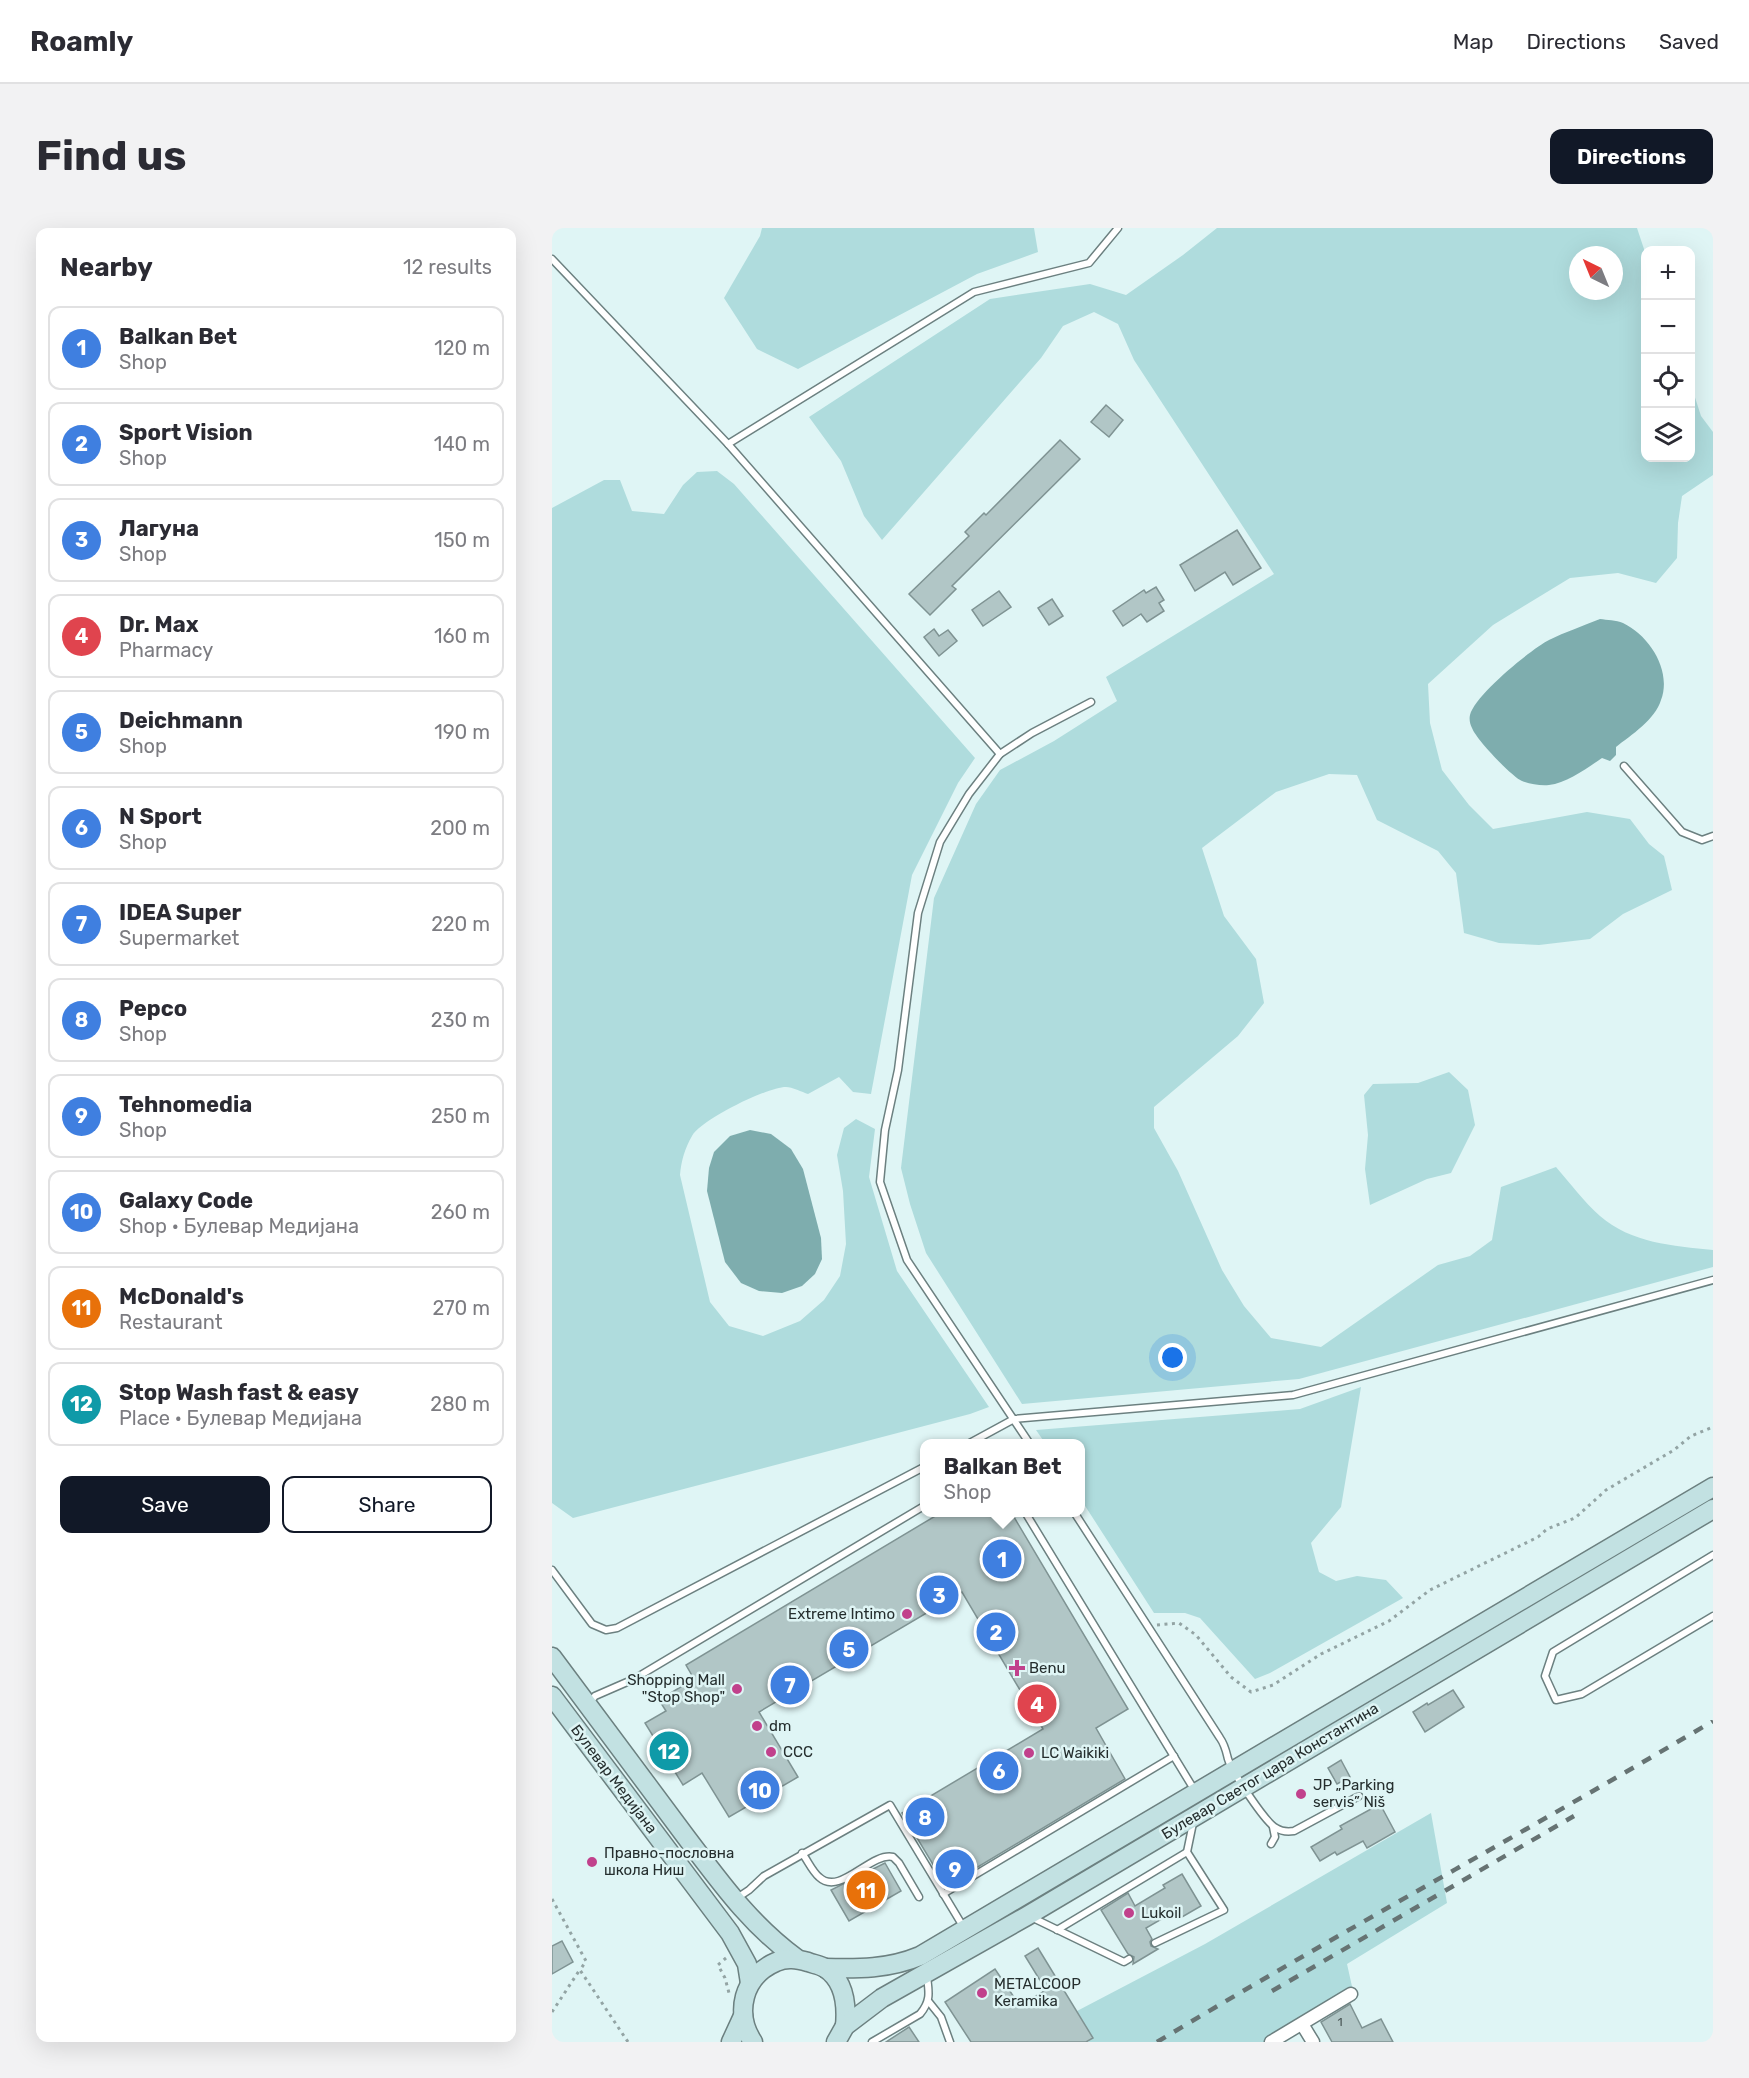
<!DOCTYPE html>
<html lang="en">
<head>
<meta charset="utf-8">
<style>
  body { margin:0; font-family:Rubik,sans-serif; background:#f2f2f3; color:#2b2b33 }
  .controls { position:absolute; right:18px; top:18px; display:grid; overflow:hidden; border-radius:12px; box-shadow:0 6px 24px #0002 }
  .controls button { width:54px; height:54px; display:grid; place-items:center; padding:0; border:0; border-bottom:2px solid #e1e1e2; background:#fff; color:#2b2b33; font:30px sans-serif }
  .compass { position:absolute; left:1017px; top:18px; width:54px; height:54px; border-radius:50%; background:#fff; box-shadow:0 6px 24px #0002; rotate:317deg }
  .you { position:absolute; left:621px; top:1130px; width:21px; height:21px; margin:-15px; border:4px solid #fff; border-radius:50%; background:#1a73e8; box-shadow:0 0 0 9px #1a73e833 }
  .badge { display:grid; place-items:center; width:39px; height:39px; border-radius:50%; background:#111827; color:#fff; font-size:20px; font-weight:700 }
  .pin { position:absolute; translate:-50% -50%; border:3px solid #fff; box-shadow:0 2px 6px #0006 }
  .popup { position:absolute; left:368px; top:1211px; width:165px; height:78px; box-sizing:border-box; display:grid; place-content:center; border-radius:12px; background:#fff; filter:drop-shadow(0 2px 4px #0005); font-size:20px; white-space:nowrap; color:#7c7c81 }
  .popup b { font-size:22px; color:#2b2b33 }
  .popup::after { content:''; position:absolute; left:50%; top:100%; margin-left:-12px; border:12px solid transparent; border-top-color:#fff }
  .list { margin:0; padding:0; list-style:none }
  h2 { display:flex; justify-content:space-between; align-items:center; height:78px; margin:0; padding:0 24px; font-size:26px }
  h2 small { font-size:20px; font-weight:400; color:#7c7c81 }
  .list li { display:grid; grid-template-columns:39px 1fr auto; gap:18px; align-items:center; box-sizing:border-box; height:84px; margin:0 12px 12px; padding:0 12px; border:2px solid #e1e1e2; border-radius:12px }
  .list b { display:block; font-size:22px; white-space:nowrap }
  .list p { margin:0; font-size:20px; white-space:nowrap; color:#7c7c81 }
  .list em { font-size:20px; font-style:normal; color:#7c7c81 }
  .actions { display:flex; gap:12px; padding:18px 24px }
  .actions a { flex:1; padding:14px 0; border:2px solid #111827; border-radius:12px; text-align:center; font-size:21px; color:#111827 }
  .actions .main { background:#111827; color:#fff }
  .icon { flex:none; width:33px; height:33px; fill:none; stroke:currentColor; stroke-width:2; stroke-linecap:round; stroke-linejoin:round }
  .map { position:relative; flex:none; width:1161px; height:1814px; overflow:hidden; border-radius:12px }
  header { display:flex; align-items:center; gap:36px; box-sizing:border-box; height:84px; padding:0 30px; background:#fff; border-bottom:2px solid #e1e1e2 }
  header strong { font-size:28px }
  nav { display:flex; gap:33px; margin-inline-start:auto; font-size:21px }
  .intro { display:flex; align-items:center; justify-content:space-between; box-sizing:border-box; height:144px; padding:0 36px }
  h1 { margin:0; font-size:42px }
  .button { padding:15px 27px; border-radius:12px; background:#111827; color:#fff; font-size:21px; font-weight:700 }
  main { display:flex; gap:36px; padding:0 36px }
  aside { flex:1; background:#fff; border-radius:12px; box-shadow:0 6px 24px #0002 }
  .map>svg:first-child { display:block }
  .green { fill:#afdcdd; fill-rule:evenodd }
  .water { fill:#7eadae }
  .building { fill:#b1c6c6; stroke:#7f9393; stroke-width:1.5 }
  .lines { fill:none; stroke-linecap:round; stroke-linejoin:round }
  .lane-casing { stroke:#6c8080; stroke-width:9 }
  .street-casing { stroke:#6c8080; stroke-width:15 }
  .secondary-casing { stroke:#6c8080; stroke-width:21 }
  .path { stroke:#93a4a4; stroke-width:3; stroke-dasharray:3 4.5; stroke-linecap:butt }
  .lane { stroke:#fff; stroke-width:6 }
  .street { stroke:#fff; stroke-width:12 }
  .secondary { stroke:#c2e1e2; stroke-width:18 }
  .rail { stroke:#667373; stroke-width:4.5; stroke-dasharray:10 10; stroke-linecap:butt }
  .poi-dot { fill:#c1418c; stroke:#dff5f5; stroke-width:2 }
  .labels { text-anchor:middle; dominant-baseline:central; stroke-width:5; stroke-linejoin:round; paint-order:stroke }
  .number-label { font-size:12px; fill:#485454 }
  .poi-label { font-size:15px; fill:#252e2e; stroke:#dff5f5; text-anchor:start }
  .street-label { font-size:15px; fill:#252e2e; stroke:#dff5f5 }
</style>
</head>
<body>
<header>
<strong>Roamly</strong>
<nav><a>Map</a><a>Directions</a><a>Saved</a></nav>
</header>
<div class="intro"><h1>Find us</h1><a class="button">Directions</a></div>
<main>
<aside>
<h2>Nearby<small>12 results</small></h2>
<ul class="list">
<li><span class="badge" style="background:#3f7fe0">1</span><div><b>Balkan Bet</b><p>Shop</p></div><em>120 m</em></li>
<li><span class="badge" style="background:#3f7fe0">2</span><div><b>Sport Vision</b><p>Shop</p></div><em>140 m</em></li>
<li><span class="badge" style="background:#3f7fe0">3</span><div><b>Лагуна</b><p>Shop</p></div><em>150 m</em></li>
<li><span class="badge" style="background:#e0444e">4</span><div><b>Dr. Max</b><p>Pharmacy</p></div><em>160 m</em></li>
<li><span class="badge" style="background:#3f7fe0">5</span><div><b>Deichmann</b><p>Shop</p></div><em>190 m</em></li>
<li><span class="badge" style="background:#3f7fe0">6</span><div><b>N Sport</b><p>Shop</p></div><em>200 m</em></li>
<li><span class="badge" style="background:#3f7fe0">7</span><div><b>IDEA Super</b><p>Supermarket</p></div><em>220 m</em></li>
<li><span class="badge" style="background:#3f7fe0">8</span><div><b>Pepco</b><p>Shop</p></div><em>230 m</em></li>
<li><span class="badge" style="background:#3f7fe0">9</span><div><b>Tehnomedia</b><p>Shop</p></div><em>250 m</em></li>
<li><span class="badge" style="background:#3f7fe0">10</span><div><b>Galaxy Code</b><p>Shop · Булевар Медијана</p></div><em>260 m</em></li>
<li><span class="badge" style="background:#e8710a">11</span><div><b>McDonald's</b><p>Restaurant</p></div><em>270 m</em></li>
<li><span class="badge" style="background:#0f9aa8">12</span><div><b>Stop Wash fast &amp; easy</b><p>Place · Булевар Медијана</p></div><em>280 m</em></li>
</ul>
<div class="actions"><a class="main">Save</a><a>Share</a></div>
</aside>
<div class="map">
<svg width="1161" height="1814" viewBox="0 0 1161 1814">
  <rect width="100%" height="100%" fill="#dff5f5"/>
  <g class="green">
    <polygon points="210,0 482,0 486,24 425,46 246,141 205,121 172,70 208,8"/>
    <path d="M665,0H1085L1094,27V230H1138L1139,157L1149,188L1161,204V247L1130,268L1126,295L1125,330L1104,355L1066,345L1018,350L941,397L876,456L878,495L890,542L917,577L941,601L1035,584L1078,591L1097,616L1112,628L1120,662L1071,686L1038,711L987,717L947,715L912,705L904,645L886,623L825,592L805,547L777,546L724,564L650,620L672,688L704,731L712,775L686,808L602,879V900L626,943L670,1042L692,1078L719,1110L769,1119L886,1037L918,1028L940,1012L949,959L1004,939C1018,955 1032,974 1048,988C1079,1015 1121,1018 1161,1022V1039L747,1151L470,1176L374,1025L358,976L349,940L382,670L424,576L448,542L502,513L565,473L554,449L722,346L582,132L566,96L542,84L511,98L489,130L330,312L312,288L289,233L257,189L438,71L538,56L574,67L631,27ZM1026,27H1062V63H1026Z"/>
    <path d="M165,243L182,256L423,530L406,555L360,647L319,866L301,864L287,849L256,866C250,864 240,859 234,859C215,859 149,892 140,908C133,920 129,933 128,947L158,1074L177,1098L211,1108L248,1093L272,1072L288,1048L294,1016L291,963L285,927L292,900L304,891L323,901L317,949L345,1043L437,1179L418,1186L21,1290L0,1275V280L52,252H68L80,283L112,286L131,257L145,244Z"/>
    <polygon points="897,844 916,862 923,897 899,945 875,951 818,977 813,941 816,907 812,867 821,856 866,855"/>
    <polygon points="809,1159 789,1279 759,1315 767,1344 784,1353 805,1348 834,1352 851,1370 718,1445 703,1451 648,1390 633,1385 602,1385 528,1270 528,1216 493,1215 484,1202 748,1181"/>
    <polygon points="879,1585 895,1675 795,1736 801,1763 715,1814 536,1814 541,1810 525,1783 653,1716"/>
  </g>
  <g class="water">
    <path d="M1048,391C1055,392 1064,392 1071,395C1098,408 1120,443 1109,472C1103,492 1079,507 1064,519V527L1058,533L1050,530C1035,540 1015,555 997,557C989,558 978,556 970,553C960,549 924,511 920,500C918,496 917,491 918,487C923,467 978,422 997,412C1013,404 1031,398 1048,391Z"/>
    <polygon points="198,902 219,906 239,921 251,941 269,1010 270,1031 263,1046 250,1058 230,1065 207,1063 189,1055 173,1034 155,963 157,940 162,924 178,908"/>
  </g>
  <g class="building">
    <polygon points="554,177 571,192 557,209 539,194"/>
    <polygon points="508,212 528,231 400,358 404,361 378,387 357,366 417,308 413,304 432,285 434,287"/>
    <polygon points="685,302 709,340 681,357 673,344 643,363 628,337"/>
    <polygon points="604,359 612,372 607,375 612,383 595,394 589,386 571,398 561,383 592,362 594,365"/>
    <polygon points="447,363 459,379 431,398 420,382"/>
    <polygon points="500,371 511,388 497,397 486,380"/>
    <polygon points="382,401 387,408 396,402 405,413 387,428 372,409"/>
    <polygon points="390,1284 459,1284 576,1481 544,1500 573,1551 394,1658 350,1585 491,1501 410,1364 207,1484 246,1549 177,1589 150,1545 131,1557 93,1495 114,1483 107,1472 142,1451 134,1437"/>
    <polygon points="901,1462 912,1479 873,1504 861,1484 875,1475 876,1477"/>
    <polygon points="789,1532 798,1549 785,1556 776,1540"/>
    <polygon points="828,1576 843,1604 815,1620 811,1613 785,1627 783,1624 768,1633 759,1619 790,1601 788,1598"/>
    <polygon points="333,1635 349,1663 297,1693 279,1662"/>
    <polygon points="630,1646 649,1678 630,1689 625,1682 594,1700 600,1711 598,1714 599,1718 606,1721 581,1736 582,1729 576,1726 549,1682 576,1665 583,1678 613,1660 611,1657"/>
    <polygon points="10,1713 21,1734 0,1746 0,1718"/>
    <polygon points="486,1720 541,1810 534,1814 419,1814 393,1774 443,1741 468,1778 494,1762 473,1728"/>
    <polygon points="798,1776 810,1800 829,1791 841,1814 780,1814 769,1794"/>
    <polygon points="357,1799 367,1814 334,1814"/>
  </g>
  <g class="lines">
    <g class="lane-casing">
      <g id="lane">
        <polyline points="0,31 176,216 448,526"/>
        <polyline points="176,216 422,64 537,35 566,0"/>
        <polyline points="1072,538 1130,604 1150,612 1161,608"/>
        <polyline points="416,1216 462,1191 741,1167 1161,1052"/>
        <polyline points="478,1216 355,1032 328,954 333,902 346,842 366,685 388,614 417,566 448,526 480,505 539,474"/>
        <polyline points="473,1284 643,1563"/>
        <path d="M522,1284L668,1510C673,1517 674,1523 676,1531C680,1544 713,1594 724,1600C730,1604 735,1604 742,1603L807,1568"/>
        <polyline points="1161,1327 1001,1424 993,1448 1004,1472 1030,1466 1161,1388"/>
        <polyline points="0,1342 40,1396 54,1402 65,1400 372,1239"/>
        <polyline points="37,1475 43,1468 82,1451 372,1278"/>
        <polyline points="719,1616 723,1609 721,1599"/>
        <path d="M250,1625C256,1633 260,1643 267,1649C288,1669 318,1624 341,1629L347,1635L367,1669"/>
        <polyline points="391,1666 622,1528"/>
        <polyline points="185,1670 197,1662 212,1648 338,1577 412,1700"/>
        <polyline points="479,1689 572,1734 577,1731"/>
        <polyline points="505,1702 635,1624"/>
        <polyline points="603,1715 672,1682 635,1624 641,1595"/>
        <polyline points="377,1774 389,1789 398,1814"/>
        <path d="M320,1814L368,1786C379,1773 377,1764 375,1749"/>
      </g>
    </g>
    <g class="street-casing">
      <g id="street">
        <polyline points="750,1796 761,1814"/>
        <polyline points="719,1814 799,1766"/>
      </g>
    </g>
    <g class="secondary-casing">
      <g id="secondary">
        <path d="M0,1429C44,1489 89,1549 134,1609C169,1655 197,1695 244,1730"/>
        <polyline points="0,1468 178,1705 195,1736 198,1755"/>
        <path d="M273,1740C306,1741 337,1741 368,1728L1161,1259"/>
        <polyline points="179,1814 191,1788"/>
        <path d="M201,1814C182,1785 191,1748 224,1734C235,1729 245,1731 256,1734C261,1736 268,1737 273,1740C293,1753 295,1777 293,1798"/>
        <polyline points="284,1814 293,1798 330,1770 475,1688 1161,1281"/>
      </g>
    </g>
    <g class="path">
      <polyline points="605,1397 627,1395 644,1407 679,1449 699,1464 721,1457 769,1426 837,1393 878,1362 986,1309 995,1301 1023,1290 1054,1262 1122,1222 1139,1208 1161,1199"/>
      <polyline points="0,1671 34,1733 28,1742 76,1814"/>
      <polyline points="174,1730 166,1737 173,1750 177,1765"/>
      <polyline points="0,1784 27,1743"/>
    </g>
    <use href="#lane" class="lane"/>
    <use href="#street" class="street"/>
    <use href="#secondary" class="secondary"/>
    <g class="rail">
      <polyline points="720,1763 1022,1588"/>
      <path d="M605,1814C788,1704 977,1602 1161,1493"/>
    </g>
  </g>
  <g class="poi-dot">
    <circle cx="355" cy="1386" r="6"/>
    <path d="M462 1431h6v6h6v6h-6v6h-6v-6h-6v-6h6z"/>
    <circle cx="185" cy="1461" r="6"/>
    <circle cx="205" cy="1498" r="6"/>
    <circle cx="219" cy="1524" r="6"/>
    <circle cx="477" cy="1525" r="6"/>
    <circle cx="749" cy="1566" r="6"/>
    <circle cx="40" cy="1634" r="6"/>
    <circle cx="577" cy="1685" r="6"/>
    <circle cx="430" cy="1765" r="6"/>
  </g>
  <g class="labels">
    <g class="number-label">
      <text x="788" y="1794">1</text>
    </g>
    <g class="poi-label">
      <text x="343" y="1386" text-anchor="end">Extreme Intimo</text>
      <text x="477" y="1440">Benu</text>
      <text x="173" y="1452" text-anchor="end">Shopping Mall<tspan x="173" dy="17">"Stop Shop"</tspan></text>
      <text x="217" y="1498">dm</text>
      <text x="231" y="1524">CCC</text>
      <text x="489" y="1525">LC Waikiki</text>
      <text x="761" y="1557">JP „Parking<tspan x="761" dy="17">servis” Niš</tspan></text>
      <text x="52" y="1625">Правно-пословна<tspan x="52" dy="17">школа Ниш</tspan></text>
      <text x="589" y="1685">Lukoil</text>
      <text x="442" y="1756">METALCOOP<tspan x="442" dy="17">Keramika</tspan></text>
    </g>
    <g class="street-label">
      <text transform="translate(718 1543) rotate(-31)">Булевар Светог цара Константина</text>
      <text transform="translate(62 1551) rotate(53)">Булевар Медијана</text>
    </g>
  </g>
</svg>
<div class="controls">
<button>+</button>
<button>−</button>
<button><svg class="icon" aria-label="locate" viewBox="0 0 24 24"><circle cx="12" cy="12" r="6"/><path d="M12 2v4M12 18v4M2 12h4M18 12h4"/></svg></button>
<button><svg class="icon" aria-label="layers" viewBox="0 0 24 24"><path d="M12 4l9 5-9 5-9-5zM3 14l9 5 9-5"/></svg></button>
</div>
<svg class="compass" viewBox="-18 -18 36 36"><path d="M0-13l5 13h-10z" fill="#e53935"/><path d="M0 13l5-13h-10z" fill="#7c7c81"/></svg>
<div class="you"></div>
<div class="pin badge" style="left:450px;top:1331px;background:#3f7fe0">1</div>
<div class="popup"><b>Balkan Bet</b>Shop</div>
<div class="pin badge" style="left:444px;top:1404px;background:#3f7fe0">2</div>
<div class="pin badge" style="left:387px;top:1367px;background:#3f7fe0">3</div>
<div class="pin badge" style="left:485px;top:1476px;background:#e0444e">4</div>
<div class="pin badge" style="left:297px;top:1421px;background:#3f7fe0">5</div>
<div class="pin badge" style="left:447px;top:1543px;background:#3f7fe0">6</div>
<div class="pin badge" style="left:238px;top:1457px;background:#3f7fe0">7</div>
<div class="pin badge" style="left:373px;top:1589px;background:#3f7fe0">8</div>
<div class="pin badge" style="left:403px;top:1641px;background:#3f7fe0">9</div>
<div class="pin badge" style="left:208px;top:1562px;background:#3f7fe0">10</div>
<div class="pin badge" style="left:314px;top:1662px;background:#e8710a">11</div>
<div class="pin badge" style="left:117px;top:1523px;background:#0f9aa8">12</div>
</div>
</main>
</body>
</html>
